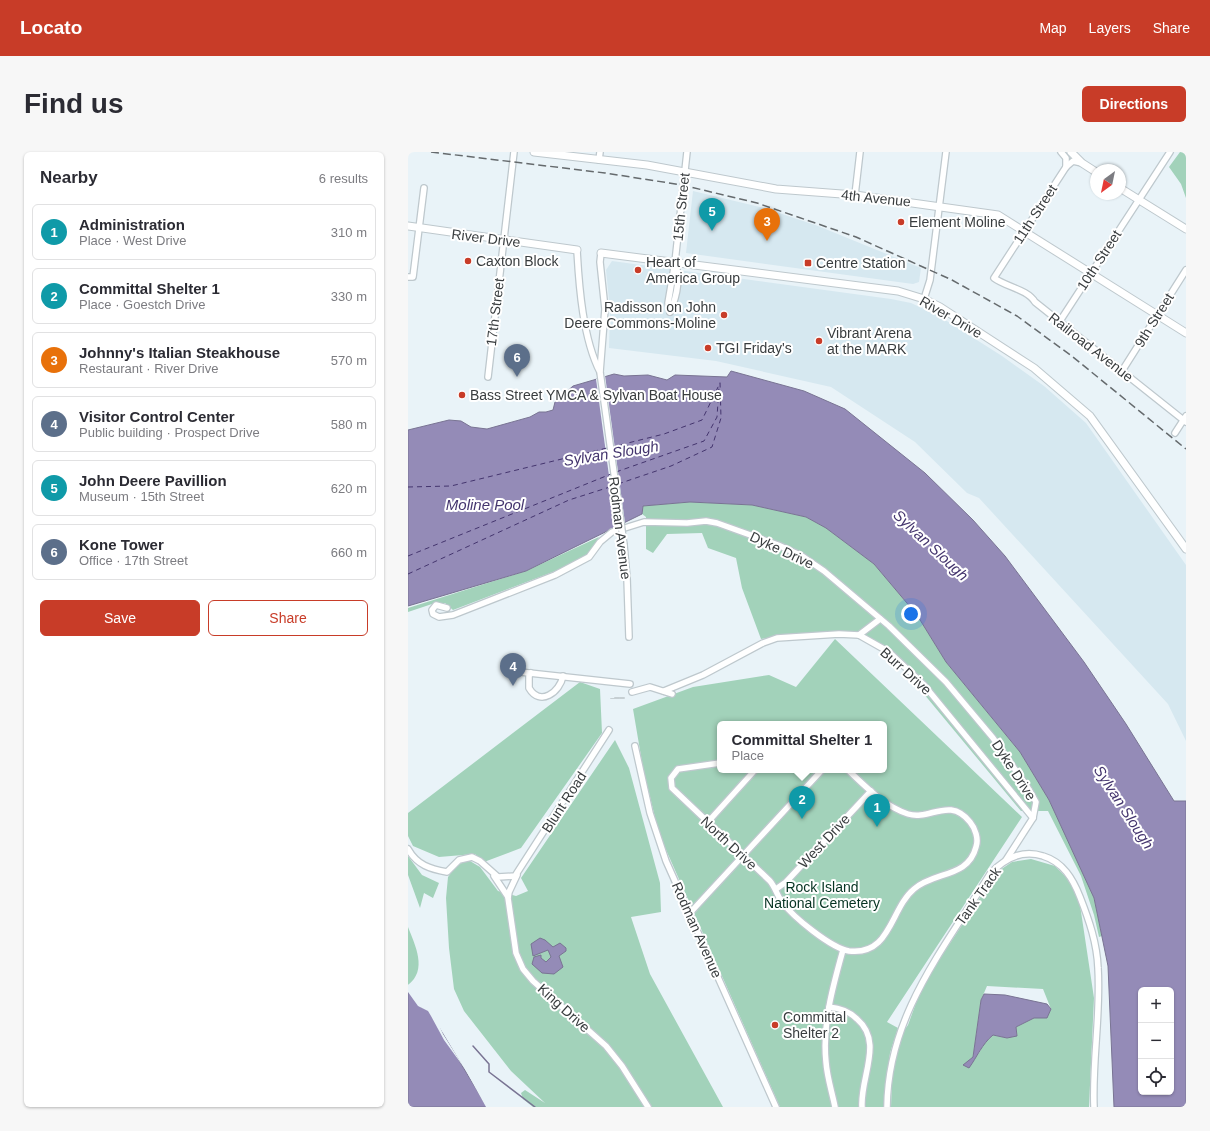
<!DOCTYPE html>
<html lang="en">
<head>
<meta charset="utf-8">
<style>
  body { margin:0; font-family:Arial,sans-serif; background:#f7f7f7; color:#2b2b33 }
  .controls { position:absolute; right:12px; bottom:12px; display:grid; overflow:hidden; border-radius:6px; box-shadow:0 1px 3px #0004 }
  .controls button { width:36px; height:36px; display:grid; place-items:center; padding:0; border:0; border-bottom:1px solid #e1e1e2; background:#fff; color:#2b2b33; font:20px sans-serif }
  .compass { position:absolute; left:682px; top:12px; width:36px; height:36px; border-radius:50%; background:#fff; box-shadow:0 1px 3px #0004; rotate:213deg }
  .you { position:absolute; left:503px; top:462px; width:14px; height:14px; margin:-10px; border:3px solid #fff; border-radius:50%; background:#1a73e8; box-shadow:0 0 0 6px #1a73e833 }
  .badge { display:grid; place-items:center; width:26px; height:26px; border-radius:50%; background:#c83c28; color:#fff; font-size:13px; font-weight:700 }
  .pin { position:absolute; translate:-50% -33px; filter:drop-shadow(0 1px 2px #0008) }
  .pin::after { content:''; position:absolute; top:21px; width:14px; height:12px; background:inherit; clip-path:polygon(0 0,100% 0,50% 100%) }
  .popup { position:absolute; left:309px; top:569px; width:170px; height:52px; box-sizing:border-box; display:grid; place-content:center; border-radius:6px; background:#fff; filter:drop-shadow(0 1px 3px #0005); font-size:13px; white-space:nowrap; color:#7c7c81 }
  .popup b { font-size:15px; color:#2b2b33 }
  .popup::after { content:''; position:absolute; left:50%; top:100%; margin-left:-8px; border:8px solid transparent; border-top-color:#fff }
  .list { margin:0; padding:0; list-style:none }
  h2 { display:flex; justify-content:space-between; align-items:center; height:52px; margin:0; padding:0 16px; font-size:17px }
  h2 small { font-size:13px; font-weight:400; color:#7c7c81 }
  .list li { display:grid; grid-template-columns:26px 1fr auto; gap:12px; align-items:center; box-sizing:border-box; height:56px; margin:0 8px 8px; padding:0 8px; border:1px solid #e1e1e2; border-radius:6px }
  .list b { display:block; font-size:15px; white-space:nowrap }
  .list p { margin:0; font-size:13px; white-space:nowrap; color:#7c7c81 }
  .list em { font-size:13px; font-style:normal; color:#7c7c81 }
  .actions { display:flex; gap:8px; padding:12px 16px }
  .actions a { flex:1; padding:9px 0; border:1px solid #c83c28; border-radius:6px; text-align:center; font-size:14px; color:#c83c28 }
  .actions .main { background:#c83c28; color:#fff }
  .icon { flex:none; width:22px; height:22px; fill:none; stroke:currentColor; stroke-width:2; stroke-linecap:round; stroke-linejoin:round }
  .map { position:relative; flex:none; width:778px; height:955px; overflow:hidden; border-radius:6px }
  header { display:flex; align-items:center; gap:24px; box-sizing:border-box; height:56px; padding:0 20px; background:#c83c28; color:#fff }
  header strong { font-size:19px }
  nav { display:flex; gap:22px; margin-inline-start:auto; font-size:14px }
  .intro { display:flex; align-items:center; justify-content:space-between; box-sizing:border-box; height:96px; padding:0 24px }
  h1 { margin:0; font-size:28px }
  .button { padding:10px 18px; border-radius:6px; background:#c83c28; color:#fff; font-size:14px; font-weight:700 }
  main { display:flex; gap:24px; padding:0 24px }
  aside { flex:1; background:#fff; border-radius:6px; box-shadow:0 1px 3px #0004 }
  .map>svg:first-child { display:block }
  .built { fill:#d6e8f0 }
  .green { fill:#a2d2ba; fill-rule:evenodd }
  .water { fill:#948bb7; stroke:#797493; fill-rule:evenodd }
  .pier { fill:#e9f3f8 }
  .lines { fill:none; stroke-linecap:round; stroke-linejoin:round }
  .stream { stroke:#797493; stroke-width:1.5 }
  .ferry { stroke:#44356e; stroke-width:1; stroke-dasharray:5 4; stroke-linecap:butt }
  .minor-tunnel { stroke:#c6cfd3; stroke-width:5.5; stroke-dasharray:5.5 3; stroke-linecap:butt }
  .minor-casing { stroke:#bec8cd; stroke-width:8 }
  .major-casing { stroke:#bec8cd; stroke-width:9 }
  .minor { stroke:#fff; stroke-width:5.5 }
  .major { stroke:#fff; stroke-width:7 }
  .rail { stroke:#656a6d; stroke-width:1.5; stroke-dasharray:8 4; stroke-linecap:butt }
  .minor-bridge-casing { stroke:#bec8cd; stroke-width:8; stroke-linecap:butt }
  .minor-bridge { stroke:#fff; stroke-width:5.5 }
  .poi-dot { fill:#c83c28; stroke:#fff; stroke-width:1.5 }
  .labels { text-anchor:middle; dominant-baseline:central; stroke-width:4; stroke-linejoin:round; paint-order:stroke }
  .street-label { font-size:14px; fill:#393d3f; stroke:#fff }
  .poi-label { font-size:14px; fill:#393d3f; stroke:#fff; text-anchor:start }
  .park-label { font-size:14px; fill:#063322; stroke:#fff }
  .water-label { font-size:15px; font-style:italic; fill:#44356e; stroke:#fff }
</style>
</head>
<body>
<header>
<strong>Locato</strong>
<nav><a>Map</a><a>Layers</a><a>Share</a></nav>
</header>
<div class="intro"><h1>Find us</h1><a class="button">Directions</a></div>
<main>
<aside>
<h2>Nearby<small>6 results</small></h2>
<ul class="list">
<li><span class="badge" style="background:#0f9aa8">1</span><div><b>Administration</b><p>Place · West Drive</p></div><em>310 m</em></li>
<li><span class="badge" style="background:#0f9aa8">2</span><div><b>Committal Shelter 1</b><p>Place · Goestch Drive</p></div><em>330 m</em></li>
<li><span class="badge" style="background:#e8710a">3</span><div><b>Johnny's Italian Steakhouse</b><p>Restaurant · River Drive</p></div><em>570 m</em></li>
<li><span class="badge" style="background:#5c6f8a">4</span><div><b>Visitor Control Center</b><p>Public building · Prospect Drive</p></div><em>580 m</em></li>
<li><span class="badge" style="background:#0f9aa8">5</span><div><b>John Deere Pavillion</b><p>Museum · 15th Street</p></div><em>620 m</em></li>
<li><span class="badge" style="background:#5c6f8a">6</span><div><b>Kone Tower</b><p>Office · 17th Street</p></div><em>660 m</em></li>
</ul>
<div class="actions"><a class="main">Save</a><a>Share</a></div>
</aside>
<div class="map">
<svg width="778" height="955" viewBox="0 0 778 955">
  <rect width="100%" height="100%" fill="#e9f3f8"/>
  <g class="built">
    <polygon points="285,39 356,56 410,74 513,116 511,130 505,132 278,101"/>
    <polygon points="204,109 483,147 503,151 531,164 594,204 636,234 678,271 778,413 778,589 760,552 571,346 559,341 507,290 423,235 308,209 201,196 202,159 198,118"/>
  </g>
  <g class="green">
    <polygon points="772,0 778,0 778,46 773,32 761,15"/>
    <polygon points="282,350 344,353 398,365 418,376 466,412 509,463 538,510 612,600 641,648 673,716 686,746 694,784 691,785 686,763 673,724 640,659 613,659 496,518 449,481 382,483 353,487 334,436 328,406 300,396 294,381 259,382 245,401 238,397 238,365 234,362 235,354"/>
    <polygon points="191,385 182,400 166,412 45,458 37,451 24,452 0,460 0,456 118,419"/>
    <path d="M427,487L614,665L479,870L490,876L482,901L476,955H372L251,682L235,616L225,557L285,535L361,523L388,535ZM312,572H476V618H312Z"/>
    <polygon points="172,530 192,537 194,581 113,696 76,710 67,702 31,705 5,694 0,684 0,661"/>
    <polygon points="207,588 221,616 252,731 253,760 223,765 242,822 315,955 125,955 115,947 113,941 117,938 137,951 103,919 56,859 46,837 41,796 38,746 40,725 47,716 55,710 62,709 72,715 90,739 108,744 120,739 113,726"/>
    <polygon points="0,704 14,723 31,731 25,746 16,741 12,756 0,723"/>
    <path d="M623,707L647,714L662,729L672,753L686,846L681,955H483L484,921L492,884L500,873L508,851L521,823L589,720L604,710ZM579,834L635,837L643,857L608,875L609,883L599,886L585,883L576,891L571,901L555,913L565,905L573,848Z"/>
    <path d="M0,775C7,793 20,818 0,833Z"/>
  </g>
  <g class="water">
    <path d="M323,219L396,239L437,257L517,321L565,368L597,404L676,510L718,572L766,649H778V955H706L700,814L686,746L641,648L612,600L538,510L509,463L466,412L418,376L398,365L344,353L282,350L235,354L234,362L118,419L0,454V278L41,268L53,269L63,275L79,277L122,265L131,260H138L145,258L147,250L165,234L206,222L216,224L240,223L259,228L267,223L319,225ZM733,838H763V940H733Z"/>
    <polygon points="132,786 137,788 145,795 152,791 158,796 158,799 151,804 155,815 146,822 134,821 124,812 126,805 133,803 133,806 138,810 143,805 140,798 125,804 123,792"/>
    <polygon points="0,833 13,855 20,857 79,955 0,955"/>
    <path d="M576,842L597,843L639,852L643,857L639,866H626L608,875L609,884L599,886L585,883C574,892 569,905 561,916L555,913L565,905L573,848Z"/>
  </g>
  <g class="pier">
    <polygon points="197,223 217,371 208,376 188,227"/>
    <polygon points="2,832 14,853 21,855 27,864 35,882 81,955 78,955 57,917 36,888 23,864 20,859 10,854 0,840 0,833"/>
  </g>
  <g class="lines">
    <polyline class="stream" points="65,894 81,912 81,920 127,955"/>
    <g class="ferry">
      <polyline points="204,295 256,282 294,268 312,231"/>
      <polyline points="208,320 296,289 309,265 311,235"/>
      <polyline points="210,332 263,314 304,295 313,266 312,230"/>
      <polyline points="0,335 43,334 199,296"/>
      <polyline points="0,404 203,322"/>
      <polyline points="0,422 161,348 205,334"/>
      <polyline points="0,952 1,955"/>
    </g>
    <g class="minor-tunnel">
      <polyline points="209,545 209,547"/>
      <polyline points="214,545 214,547"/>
      <polyline points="205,547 205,546"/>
    </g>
    <g class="minor-casing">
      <g id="minor">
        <polyline points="653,0 658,6 658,15"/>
        <polyline points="191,8 192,0"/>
        <path d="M674,11L665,9L658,15L586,126C598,135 619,137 627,150L778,270"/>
        <polyline points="447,43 452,0"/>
        <path d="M169,98C171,135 175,187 192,220"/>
        <polyline points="0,125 5,125 16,36"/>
        <polyline points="516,147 522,128 538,0"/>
        <polyline points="262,160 260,151 267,110 279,0"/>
        <path d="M262,160C269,144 273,127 267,110"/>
        <polyline points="652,169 762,0"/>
        <polyline points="714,219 778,118"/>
        <polyline points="192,220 197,157 192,110 193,101"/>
        <polyline points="80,225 106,0"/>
        <polyline points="767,281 778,264"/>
        <polyline points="216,393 219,426 221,485"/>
        <polyline points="39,456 28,453 24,458 25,462 31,465 45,463 147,423 181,405 192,390 204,380 236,370 279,371 298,369 309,371 370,393 394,404 416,419 481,474 538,530 585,586 620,636 628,650 625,666 598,708"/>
        <polyline points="451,483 472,467"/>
        <polyline points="103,519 222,532"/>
        <path d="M123,521L121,524V536C132,555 152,540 155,524"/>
        <polyline points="256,539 295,523 355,491 369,486 431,482 451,483 481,500 516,533 625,666"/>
        <polyline points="224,540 242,535 264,542"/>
        <polyline points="227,594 242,661 258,709 368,955"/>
        <path d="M312,611L270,617L263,626L264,636L362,729C367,735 369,743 374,750C385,765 423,796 441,799C483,804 482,757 506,737C527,719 560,726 568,695C571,687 567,676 562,670C541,644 522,669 500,662C476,654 458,635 440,618"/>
        <polyline points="299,671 347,618"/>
        <path d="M0,697C9,713 22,717 39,720L51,708L64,705L72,709L90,725L107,724L201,578"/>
        <polyline points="109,723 101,740 100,746 108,801 115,817 125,829 198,894 214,914 240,955"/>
        <polyline points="86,724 100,745"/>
        <polyline points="368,737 378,730 463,639"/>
        <polyline points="281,762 414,618"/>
        <path d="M421,855C433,856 441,859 449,867C476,890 452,925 454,955"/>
        <path d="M427,955C424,940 419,925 418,910C414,872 425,834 435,798"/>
        <path d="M479,955C480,863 536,797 582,722C596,707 614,697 635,704C655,710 665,727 672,745C681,768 689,791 690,816C693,862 684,909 686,955"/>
      </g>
    </g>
    <g class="major-casing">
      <g id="major">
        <polyline points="126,0 239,13 368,37 447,43 590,63 778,181"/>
        <polyline points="663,0 674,11 688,20"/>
        <polyline points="712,36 778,77"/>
        <polyline points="0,74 169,98"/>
        <polyline points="193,101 490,139 516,147 532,155 626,216 682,264 778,397"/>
      </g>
    </g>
    <use href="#minor" class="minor"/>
    <use href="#major" class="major"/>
    <polyline class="rail" points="23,0 197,21 274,33 349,51 448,85 544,128 609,164 665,205 778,297"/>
    <g class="minor-bridge-casing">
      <polyline id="minor-bridge" points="192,220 216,393"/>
    </g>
    <use href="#minor-bridge" class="minor-bridge"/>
  </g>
  <g class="poi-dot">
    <circle cx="493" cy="70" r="4"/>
    <circle cx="60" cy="109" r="4"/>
    <rect x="396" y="107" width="8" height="8" rx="2"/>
    <circle cx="230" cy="118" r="4"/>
    <circle cx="316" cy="163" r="4"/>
    <circle cx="411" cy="189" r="4"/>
    <circle cx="300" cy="196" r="4"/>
    <circle cx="54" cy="243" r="4"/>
    <circle cx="367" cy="873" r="4"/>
  </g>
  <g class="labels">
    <g class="street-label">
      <text transform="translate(468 46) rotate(6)">4th Avenue</text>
      <text transform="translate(273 55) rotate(-84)">15th Street</text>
      <text transform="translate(627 62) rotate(-57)">11th Street</text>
      <text transform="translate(78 86) rotate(7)">River Drive</text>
      <text transform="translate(691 108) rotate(-57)">10th Street</text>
      <text transform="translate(87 160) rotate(-83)">17th Street</text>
      <text transform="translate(543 165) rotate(30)">River Drive</text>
      <text transform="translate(746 168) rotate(-58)">9th Street</text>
      <text transform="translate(683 195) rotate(38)">Railroad Avenue</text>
      <text transform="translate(212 376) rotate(83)">Rodman Avenue</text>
      <text transform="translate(374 398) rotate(25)">Dyke Drive</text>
      <text transform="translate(498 519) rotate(42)">Burr Drive</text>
      <text transform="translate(606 618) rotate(57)">Dyke Drive</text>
      <text transform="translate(156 650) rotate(-57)">Blunt Road</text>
      <text transform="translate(416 689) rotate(-47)">West Drive</text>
      <text transform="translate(321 691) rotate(43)">North Drive</text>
      <text transform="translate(570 744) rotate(-55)">Tank Track</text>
      <text transform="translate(289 778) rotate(66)">Rodman Avenue</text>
      <text transform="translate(156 856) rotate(42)">King Drive</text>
    </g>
    <g class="poi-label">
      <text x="501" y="70">Element Moline</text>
      <text x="68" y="109">Caxton Block</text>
      <text x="238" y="110">Heart of<tspan x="238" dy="16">America Group</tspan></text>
      <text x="408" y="111">Centre Station</text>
      <text x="308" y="155" text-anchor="end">Radisson on John<tspan x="308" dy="16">Deere Commons-Moline</tspan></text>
      <text x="419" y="181">Vibrant Arena<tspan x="419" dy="16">at the MARK</tspan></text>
      <text x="308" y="196">TGI Friday's</text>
      <text x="62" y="243">Bass Street YMCA &amp; Sylvan Boat House</text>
      <text x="375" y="865">Committal<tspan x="375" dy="16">Shelter 2</tspan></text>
    </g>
    <g class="park-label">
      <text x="414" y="735">Rock Island<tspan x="414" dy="16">National Cemetery</tspan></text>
    </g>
    <g class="water-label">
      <text transform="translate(203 301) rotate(-9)">Sylvan Slough</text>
      <text x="77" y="352">Moline Pool</text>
      <text transform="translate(523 393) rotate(43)">Sylvan Slough</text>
      <text transform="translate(716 655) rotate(57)">Sylvan Slough</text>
    </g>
  </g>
</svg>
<div class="controls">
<button>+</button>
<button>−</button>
<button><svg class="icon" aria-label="locate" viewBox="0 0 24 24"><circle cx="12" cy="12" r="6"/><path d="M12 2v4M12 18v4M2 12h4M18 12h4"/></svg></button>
</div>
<svg class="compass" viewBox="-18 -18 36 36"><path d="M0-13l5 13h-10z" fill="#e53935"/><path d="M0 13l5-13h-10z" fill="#7c7c81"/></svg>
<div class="you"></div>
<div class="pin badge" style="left:469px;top:675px;background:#0f9aa8">1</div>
<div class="pin badge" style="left:394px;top:667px;background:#0f9aa8">2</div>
<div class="popup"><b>Committal Shelter 1</b>Place</div>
<div class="pin badge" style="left:359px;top:89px;background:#e8710a">3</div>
<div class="pin badge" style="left:105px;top:534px;background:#5c6f8a">4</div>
<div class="pin badge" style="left:304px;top:79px;background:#0f9aa8">5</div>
<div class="pin badge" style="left:109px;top:225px;background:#5c6f8a">6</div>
</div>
</main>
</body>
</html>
